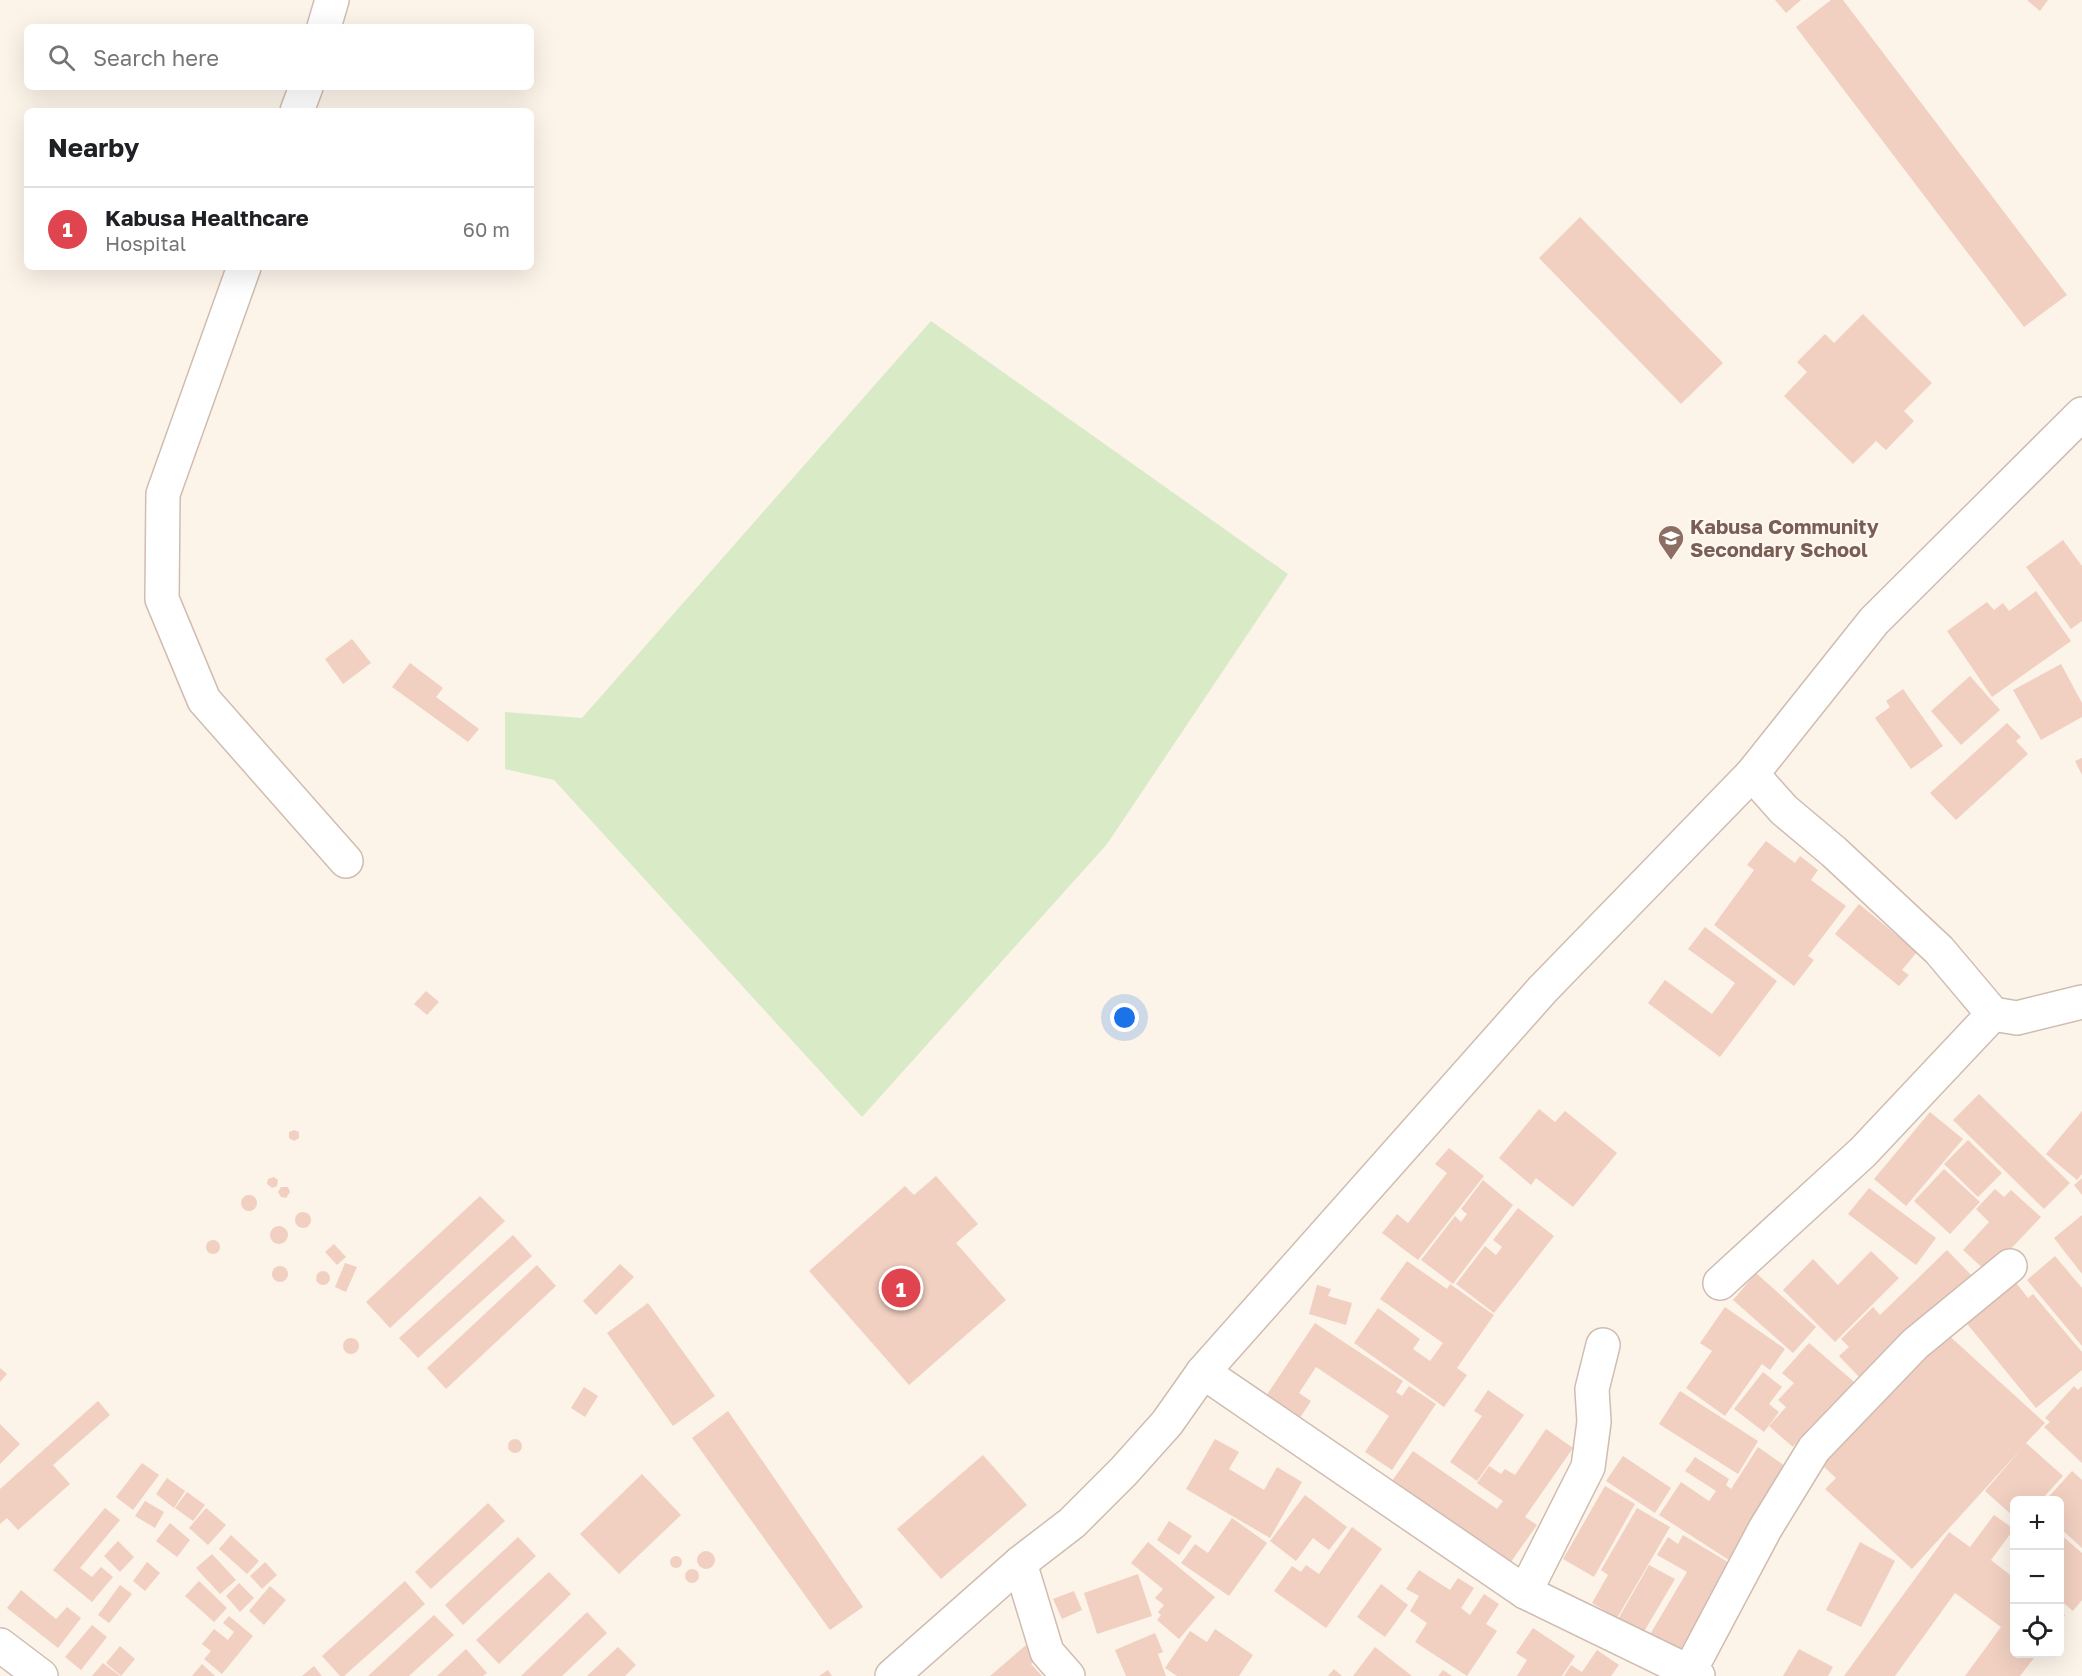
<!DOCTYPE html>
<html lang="en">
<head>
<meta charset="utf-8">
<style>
  body { margin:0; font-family:"Golos Text",sans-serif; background:#f2f2f2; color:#202124 }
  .controls { position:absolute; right:18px; bottom:18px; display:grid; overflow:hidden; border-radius:9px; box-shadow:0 6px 24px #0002 }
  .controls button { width:54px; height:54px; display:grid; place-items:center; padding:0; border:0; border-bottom:2px solid #e0e0e0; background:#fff; color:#202124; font:30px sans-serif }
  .you { position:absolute; left:1125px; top:1018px; width:21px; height:21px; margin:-15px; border:4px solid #fff; border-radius:50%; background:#1a73e8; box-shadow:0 0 0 9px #1a73e833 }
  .badge { display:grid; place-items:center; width:39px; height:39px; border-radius:50%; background:#b45309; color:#fff; font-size:20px; font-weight:700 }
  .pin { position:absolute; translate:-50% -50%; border:3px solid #fff; box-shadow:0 2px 6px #0006 }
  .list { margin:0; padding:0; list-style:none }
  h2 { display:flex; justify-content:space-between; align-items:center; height:78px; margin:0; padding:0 24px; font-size:26px }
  h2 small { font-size:20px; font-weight:400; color:#757577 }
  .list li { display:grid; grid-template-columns:39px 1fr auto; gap:18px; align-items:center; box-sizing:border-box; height:84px; padding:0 24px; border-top:2px solid #e0e0e0 }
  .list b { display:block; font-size:22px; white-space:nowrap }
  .list p { margin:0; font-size:20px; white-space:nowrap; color:#757577 }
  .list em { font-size:20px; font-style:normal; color:#757577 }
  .icon { flex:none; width:33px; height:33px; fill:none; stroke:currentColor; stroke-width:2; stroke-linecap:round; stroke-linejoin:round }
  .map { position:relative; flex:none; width:2082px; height:1676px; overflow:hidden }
  .search { position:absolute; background:#fff; box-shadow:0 6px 24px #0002; left:24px; top:24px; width:510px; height:66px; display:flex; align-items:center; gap:15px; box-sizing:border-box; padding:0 21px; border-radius:9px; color:#757577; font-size:22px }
  .panel { position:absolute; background:#fff; box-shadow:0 6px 24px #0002; left:24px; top:108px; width:510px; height:162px; border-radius:9px }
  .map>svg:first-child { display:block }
  .garden { fill:#d9eac7 }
  .building { fill:#f1d0c1 }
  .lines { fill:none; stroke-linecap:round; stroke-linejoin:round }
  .minor-casing { stroke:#d0bcb1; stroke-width:36 }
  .minor { stroke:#fff; stroke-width:33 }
  .labels { text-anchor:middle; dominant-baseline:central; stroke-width:4.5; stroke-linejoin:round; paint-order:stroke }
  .education-label { font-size:20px; font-weight:bold; fill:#785e54; stroke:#fff7f0; text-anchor:start }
</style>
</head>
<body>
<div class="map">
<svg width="2082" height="1676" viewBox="0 0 2082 1676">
  <rect width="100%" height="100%" fill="#fcf3e9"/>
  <polygon class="garden" points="931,321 1288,574 1107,844 862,1117 554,780 505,769 505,712 582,718"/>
  <g class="building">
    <polygon points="1775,0 1801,0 1786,13"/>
    <polygon points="1831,0 1843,0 2067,295 2024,327 1796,27"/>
    <polygon points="2027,0 2048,0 2040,11"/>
    <polygon points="1580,217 1723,363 1681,404 1539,258"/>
    <polygon points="1863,314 1932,383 1904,411 1914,421 1886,450 1876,441 1853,464 1784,396 1807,372 1797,362 1825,334 1834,343"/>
    <polygon points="2063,540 2082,566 2082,621 2071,629 2026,567"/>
    <polygon points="2036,591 2071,641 1992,697 1947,631 1987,602 1994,610 2003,603 2009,611"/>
    <polygon points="352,639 371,663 343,684 325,659"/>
    <polygon points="410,663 443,688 436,697 479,729 468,742 392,687"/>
    <polygon points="2061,664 2082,703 2082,717 2041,740 2013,690"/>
    <polygon points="1970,676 2000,710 1961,745 1931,711"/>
    <polygon points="1903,689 1943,746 1911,769 1875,718 1890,707 1886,701"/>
    <polygon points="2007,723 2021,737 2016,741 2028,754 1956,820 1930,793"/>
    <polygon points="2082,758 2082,775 2075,761"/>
    <polygon points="1766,841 1795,863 1800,856 1818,870 1811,880 1846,906 1808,956 1814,960 1794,986 1714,925 1754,870 1747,865"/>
    <polygon points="1859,904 1917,952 1902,970 1909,975 1899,986 1835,934"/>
    <polygon points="1705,927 1777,981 1720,1057 1648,1003 1665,980 1712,1014 1735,983 1688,949"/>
    <polygon points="426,991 439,1002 427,1015 414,1004"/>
    <polygon points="1979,1094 2070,1183 2044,1209 1953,1120"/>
    <polygon points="1539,1109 1555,1122 1565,1111 1617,1153 1573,1207 1536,1178 1531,1185 1499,1158"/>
    <polygon points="2082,1111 2082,1174 2077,1180 2046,1154"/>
    <polygon points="1930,1112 1963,1139 1906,1206 1874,1179"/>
    <polygon points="294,1130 299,1132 299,1138 294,1141 289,1138 289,1132"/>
    <polygon points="1968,1140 2002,1173 1978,1197 1944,1164"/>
    <polygon points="1449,1148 1484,1176 1418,1260 1382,1233 1397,1214 1408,1223 1447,1173 1435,1164"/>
    <polygon points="1944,1169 1980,1202 1950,1234 1914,1201"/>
    <polygon points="936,1176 978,1224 956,1243 1006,1300 909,1385 809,1271 905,1186 914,1195"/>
    <polygon points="274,1177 278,1180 277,1186 272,1188 267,1184 268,1179"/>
    <polygon points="2082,1178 2082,1195 2074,1185"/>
    <polygon points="1483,1180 1513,1205 1453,1284 1421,1260 1455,1216 1461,1222 1467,1214 1461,1209"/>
    <polygon points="281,1187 288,1187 290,1192 286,1198 281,1197 278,1192"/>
    <polygon points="1869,1188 1936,1238 1916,1265 1848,1214"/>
    <polygon points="1995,1189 2004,1197 2011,1190 2041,1217 1988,1273 1963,1250 1989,1222 1976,1209"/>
    <circle cx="249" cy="1203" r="8"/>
    <polygon points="480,1196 505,1221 390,1328 366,1302"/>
    <polygon points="1518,1208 1554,1236 1494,1313 1456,1284 1485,1246 1496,1255 1502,1247 1493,1240"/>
    <circle cx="303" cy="1220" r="8"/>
    <polygon points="2082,1215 2082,1274 2054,1238"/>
    <circle cx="279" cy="1235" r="9"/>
    <polygon points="513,1235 532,1256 418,1358 399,1338"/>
    <circle cx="213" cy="1247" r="7"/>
    <polygon points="334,1244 346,1257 337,1265 325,1252"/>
    <polygon points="1947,1250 1973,1277 1864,1382 1839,1356 1849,1347 1841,1339 1873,1307 1880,1315"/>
    <polygon points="1871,1251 1899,1278 1835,1342 1783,1290 1813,1259 1838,1285"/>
    <polygon points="2055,1256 2082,1288 2082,1346 2027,1280"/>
    <polygon points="1407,1261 1447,1289 1450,1284 1494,1315 1457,1368 1467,1375 1444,1407 1354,1343 1378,1308 1420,1339 1413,1349 1430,1361 1443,1343 1380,1299"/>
    <polygon points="345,1263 357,1267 346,1292 335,1287"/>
    <polygon points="620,1264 634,1277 596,1315 583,1301"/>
    <polygon points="537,1265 556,1286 446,1389 427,1368"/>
    <circle cx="280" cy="1274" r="8"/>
    <circle cx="323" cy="1278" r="7"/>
    <polygon points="1756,1273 1816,1327 1793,1353 1733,1300"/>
    <polygon points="2013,1279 2028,1298 2033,1294 2082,1352 2082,1370 2036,1408 1964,1320"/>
    <polygon points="1317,1285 1331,1289 1328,1296 1352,1303 1346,1325 1309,1314"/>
    <polygon points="648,1303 715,1396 673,1426 607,1333"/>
    <polygon points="1725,1307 1785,1349 1770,1370 1762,1364 1725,1416 1686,1388 1712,1351 1700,1343"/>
    <polygon points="1315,1323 1403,1381 1396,1392 1402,1396 1409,1386 1436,1404 1392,1470 1365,1452 1389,1416 1316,1367 1299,1393 1311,1401 1300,1418 1266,1396"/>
    <polygon points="1944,1331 2045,1423 2026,1443 2063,1476 2041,1500 2014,1500 2014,1517 1985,1491 2022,1448 1912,1569 1825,1489 1836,1478 1822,1465"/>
    <circle cx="351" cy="1346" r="8"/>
    <polygon points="1809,1343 1860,1387 1810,1445 1801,1437 1793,1447 1769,1426 1786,1407 1778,1400 1794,1383 1782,1373"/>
    <polygon points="0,1368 7,1374 0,1382"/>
    <polygon points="1763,1372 1782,1387 1769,1404 1779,1412 1764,1432 1734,1409"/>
    <polygon points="2074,1386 2078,1390 2082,1386 2082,1463 2044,1427 2050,1422 2045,1418"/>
    <polygon points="584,1387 598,1396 585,1417 571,1408"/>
    <polygon points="1488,1390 1524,1415 1477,1481 1450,1462 1482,1416 1474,1411"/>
    <polygon points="1680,1391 1758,1441 1738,1474 1659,1424"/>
    <polygon points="98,1401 110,1415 53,1465 70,1484 18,1530 7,1518 0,1524 0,1489"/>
    <polygon points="728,1411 863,1607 830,1630 692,1438"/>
    <polygon points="0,1424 20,1444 0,1464"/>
    <polygon points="1546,1429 1573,1448 1525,1517 1537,1525 1508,1566 1390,1484 1413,1451 1497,1509 1503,1501 1477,1483 1489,1466 1501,1474 1505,1469 1515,1475"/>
    <polygon points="1215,1439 1239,1452 1229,1469 1264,1490 1277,1467 1302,1482 1270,1538 1186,1489"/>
    <circle cx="515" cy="1446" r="7"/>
    <polygon points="1758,1447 1788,1468 1732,1562 1659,1515 1681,1482 1709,1501 1716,1491 1685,1471 1695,1457 1729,1479 1726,1485 1731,1489"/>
    <polygon points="983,1455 1027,1505 941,1579 897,1529"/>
    <polygon points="1623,1456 1671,1488 1655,1513 1606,1481"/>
    <polygon points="142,1463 159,1475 133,1510 116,1497"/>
    <polygon points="2072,1471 2082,1480 2082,1548 2060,1528 2060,1500 2046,1500"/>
    <polygon points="642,1474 681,1515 619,1574 580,1534"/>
    <polygon points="167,1478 185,1491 174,1508 156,1494"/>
    <polygon points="1605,1486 1635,1504 1594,1577 1563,1559"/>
    <polygon points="187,1492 205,1505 193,1521 175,1508"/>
    <polygon points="1305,1495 1347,1527 1329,1550 1313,1538 1296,1561 1270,1541"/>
    <polygon points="145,1501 164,1512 155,1528 135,1516"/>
    <polygon points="488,1503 505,1521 431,1589 415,1572"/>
    <polygon points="105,1508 120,1520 80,1568 92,1577 101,1567 113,1577 92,1602 53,1570"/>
    <polygon points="206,1508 226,1525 208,1545 189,1528"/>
    <polygon points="1637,1508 1670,1527 1617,1618 1592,1603 1608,1575 1601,1570"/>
    <polygon points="1994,1515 2014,1529 1991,1560 2014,1578 2014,1654 2037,1654 2020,1676 1965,1676 2001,1627 1955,1593 1895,1676 1844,1676 1949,1532 1970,1547"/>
    <polygon points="1232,1518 1267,1543 1229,1596 1181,1563 1195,1544 1208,1553"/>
    <polygon points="1169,1521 1192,1536 1179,1555 1157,1540"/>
    <polygon points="170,1523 190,1540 177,1557 156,1541"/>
    <polygon points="1352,1527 1382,1549 1326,1628 1274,1591 1292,1566 1301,1572 1306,1565 1319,1574"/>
    <polygon points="2060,1534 2082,1553 2082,1600 2073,1611 2060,1600"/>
    <polygon points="231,1535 259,1561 247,1574 219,1549"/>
    <polygon points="1683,1535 1731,1564 1684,1658 1649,1636 1687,1572 1657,1555 1668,1537 1678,1544"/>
    <polygon points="518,1537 536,1556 463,1625 445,1605"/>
    <polygon points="118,1541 134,1557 120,1572 104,1556"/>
    <polygon points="1148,1542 1215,1597 1179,1639 1157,1620 1161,1615 1158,1612 1164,1605 1155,1598 1163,1589 1131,1563"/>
    <polygon points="1860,1542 1895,1561 1861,1627 1826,1610"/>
    <circle cx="706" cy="1560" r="9"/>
    <polygon points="212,1554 236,1580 220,1594 196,1568"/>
    <circle cx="676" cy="1562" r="6"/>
    <polygon points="147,1562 160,1573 145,1591 133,1581"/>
    <polygon points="265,1562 277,1575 262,1589 250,1576"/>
    <polygon points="1649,1565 1675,1579 1642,1635 1617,1621"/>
    <circle cx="692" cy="1576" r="7"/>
    <polygon points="1419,1570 1450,1590 1458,1578 1474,1588 1461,1608 1470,1615 1484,1594 1499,1604 1486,1624 1497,1631 1467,1676 1415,1642 1427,1623 1410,1611 1419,1596 1406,1589"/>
    <polygon points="549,1572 571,1594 499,1664 476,1640"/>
    <polygon points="1138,1574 1152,1616 1097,1634 1084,1593"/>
    <polygon points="199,1581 227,1608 214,1622 185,1596"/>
    <polygon points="405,1581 425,1604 344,1676 340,1676 322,1656"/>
    <polygon points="239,1583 254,1598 240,1612 226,1596"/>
    <polygon points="1381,1584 1408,1605 1385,1637 1357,1617"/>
    <polygon points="120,1585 132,1594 109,1623 98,1615"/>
    <polygon points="270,1586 286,1600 264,1625 249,1611"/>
    <polygon points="21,1590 56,1619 67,1607 81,1618 58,1648 7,1608"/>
    <polygon points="1074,1591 1082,1610 1062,1619 1053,1599"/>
    <polygon points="2060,1611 2065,1615 2060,1623"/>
    <polygon points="587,1612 607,1633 562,1676 521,1676"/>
    <polygon points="434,1615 454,1635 409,1676 368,1676"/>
    <polygon points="229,1616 253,1636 222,1674 204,1659 211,1651 202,1644 214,1629 228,1640 234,1632 223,1623"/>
    <polygon points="92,1625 107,1637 81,1670 65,1657"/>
    <polygon points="1533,1628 1575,1656 1562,1676 1517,1676 1527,1660 1516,1653"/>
    <polygon points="1215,1629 1253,1655 1239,1676 1177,1676 1165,1668 1190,1631 1207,1642"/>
    <polygon points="1155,1633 1163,1652 1158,1654 1166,1676 1126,1676 1115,1650"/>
    <polygon points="1026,1645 1038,1658 1031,1664 1042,1676 990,1676"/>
    <polygon points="120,1646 135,1659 121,1676 106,1663"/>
    <polygon points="618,1647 636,1665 625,1676 587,1676"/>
    <polygon points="1375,1647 1412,1676 1353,1676"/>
    <polygon points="466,1649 487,1673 483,1676 437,1676"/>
    <polygon points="1799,1649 1833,1667 1828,1676 1783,1676"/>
    <polygon points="1597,1650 1619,1665 1611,1676 1564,1676 1571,1665 1582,1672"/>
    <polygon points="103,1663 120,1676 92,1676"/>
    <polygon points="202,1664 215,1676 192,1676"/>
    <polygon points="314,1666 322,1676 302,1676"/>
    <polygon points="1334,1669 1342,1676 1328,1676"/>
    <polygon points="828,1670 832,1676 819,1676"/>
    <polygon points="1443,1670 1452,1676 1438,1676"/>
  </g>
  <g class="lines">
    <g class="minor-casing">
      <g id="minor">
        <polyline points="324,27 332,0"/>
        <polyline points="297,111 306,87"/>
        <polyline points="244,267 163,494 162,599 204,700 346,861"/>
        <polyline points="1752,774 1784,810 1834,852 1939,950 1993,1014 2017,1018 2082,1002"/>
        <polyline points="1720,1283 1863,1152 1993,1014"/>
        <polyline points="1203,1372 1525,1592 1698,1676"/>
        <polyline points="1020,1563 1047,1652 1068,1676"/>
        <polyline points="1525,1592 1588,1467 1594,1422 1592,1389 1603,1345"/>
        <polyline points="0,1645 41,1676"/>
        <polyline points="892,1676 1020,1563 1072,1523 1124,1471 1167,1423 1203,1372 1543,989 1752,774 1874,621 2082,414"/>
        <polyline points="1687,1676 1765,1529 1814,1449 1915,1344 2010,1266"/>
      </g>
    </g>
    <use href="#minor" class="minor"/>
  </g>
  <defs>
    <g id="school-pin" transform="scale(1.35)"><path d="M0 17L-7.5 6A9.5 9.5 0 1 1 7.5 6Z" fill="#8d6e63" stroke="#fff7f0"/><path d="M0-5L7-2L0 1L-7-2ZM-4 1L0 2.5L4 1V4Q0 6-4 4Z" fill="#fff"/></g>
  </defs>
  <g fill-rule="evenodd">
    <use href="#school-pin" x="1671" y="538"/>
  </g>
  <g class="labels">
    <g class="education-label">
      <text x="1690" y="526">Kabusa Community<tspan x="1690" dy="23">Secondary School</tspan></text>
    </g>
  </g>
</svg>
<div class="controls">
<button>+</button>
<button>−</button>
<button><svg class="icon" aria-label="locate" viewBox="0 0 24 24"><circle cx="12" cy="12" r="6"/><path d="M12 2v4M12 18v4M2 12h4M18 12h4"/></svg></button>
</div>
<div class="you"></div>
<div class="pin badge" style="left:901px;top:1288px;background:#e0444e">1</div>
<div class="search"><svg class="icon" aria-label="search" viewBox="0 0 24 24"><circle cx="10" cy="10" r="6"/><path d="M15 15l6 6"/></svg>Search here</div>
<section class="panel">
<h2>Nearby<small></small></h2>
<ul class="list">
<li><span class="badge" style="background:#e0444e">1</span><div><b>Kabusa Healthcare</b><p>Hospital</p></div><em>60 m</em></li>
</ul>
</section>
</div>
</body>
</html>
